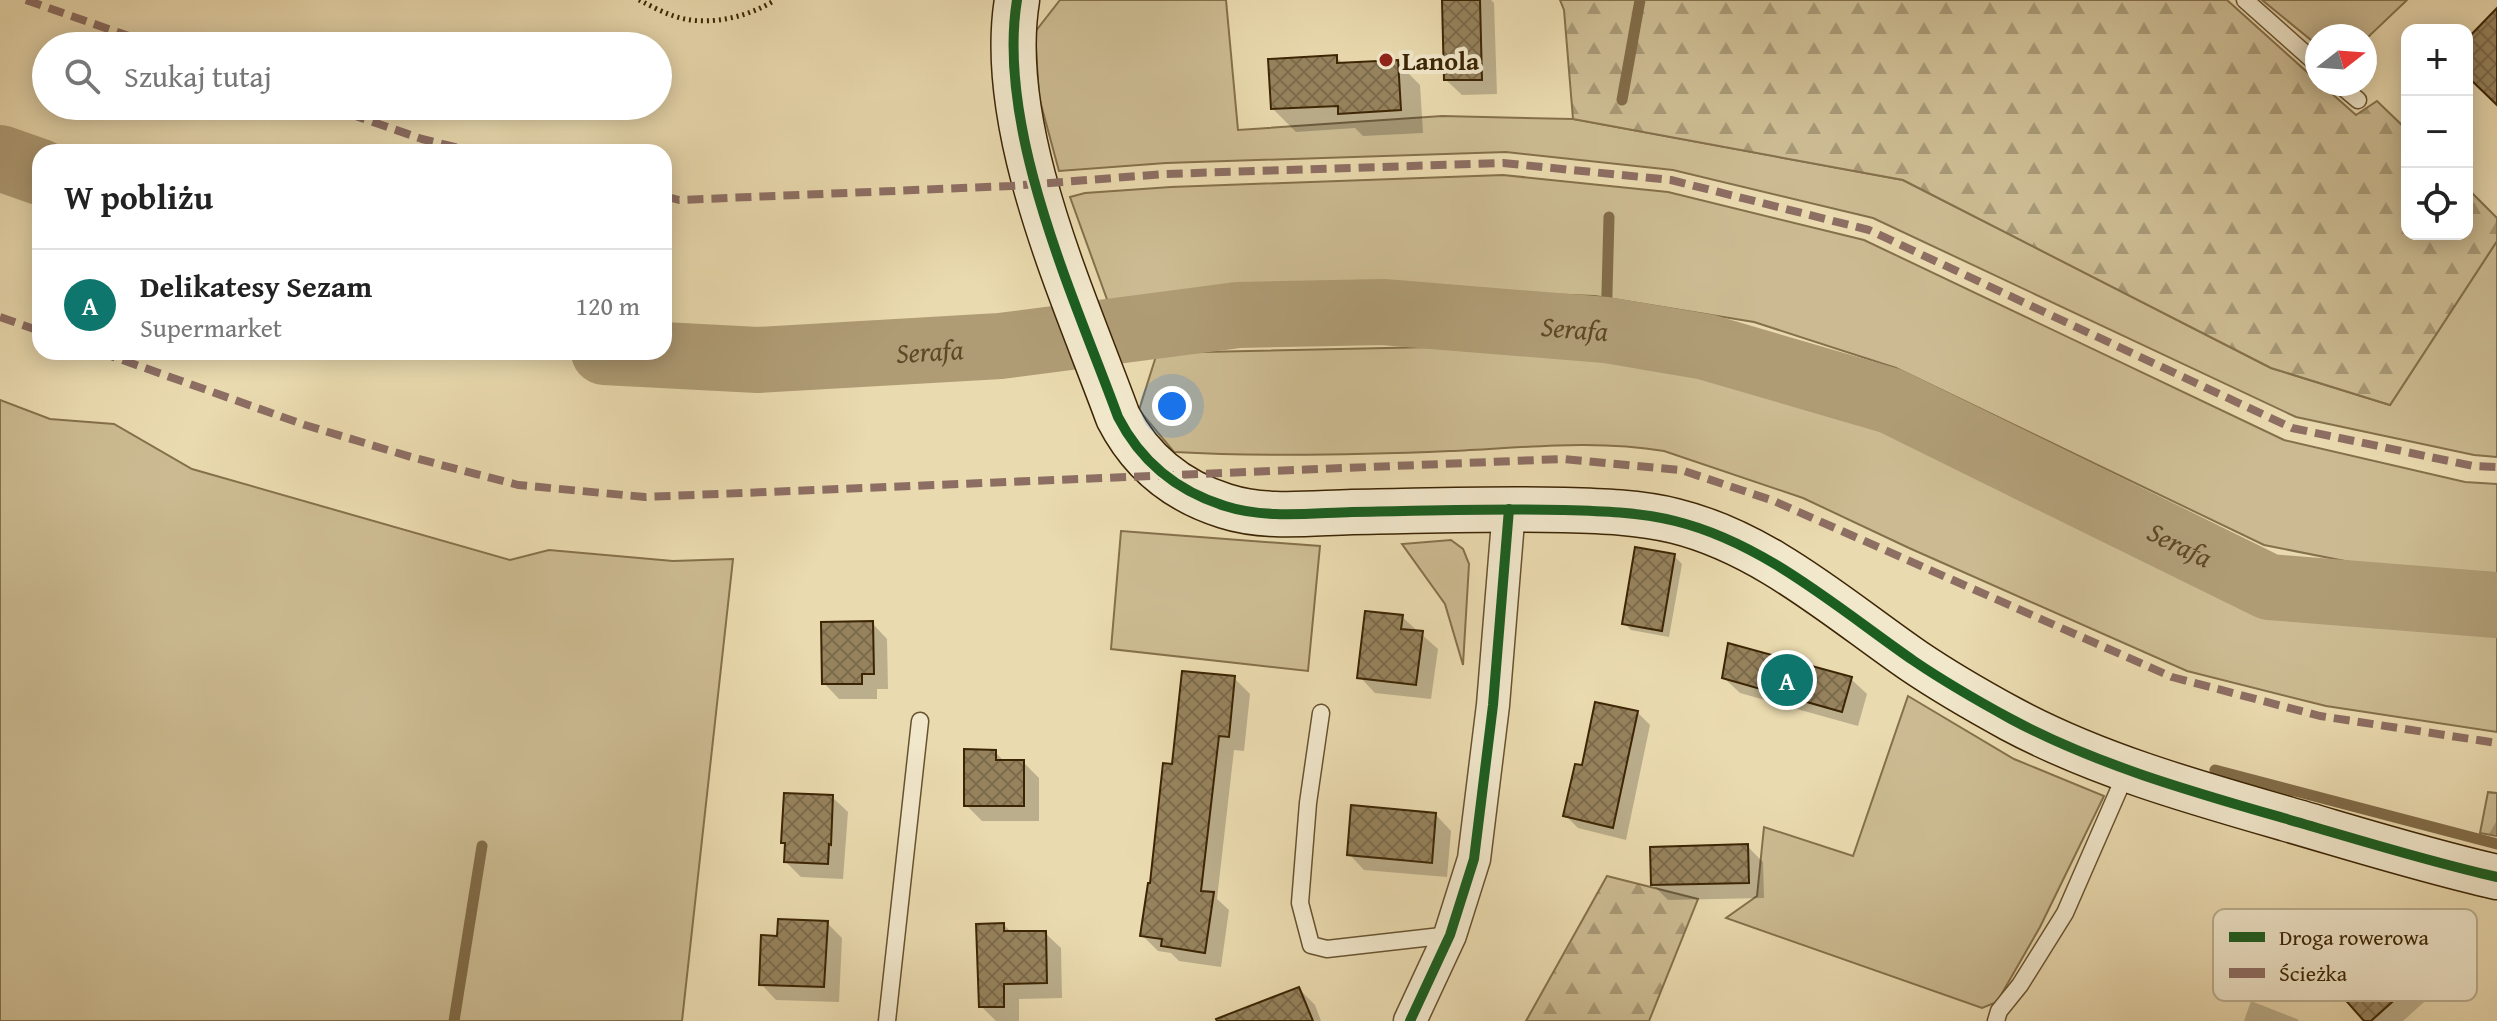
<!DOCTYPE html>
<html lang="pl">
<head>
<meta charset="utf-8">
<style>
  body { margin:0; font-family:"Gentium Book Plus",serif; background:#f6f6f6; color:#222 }
  .controls { position:absolute; right:24px; top:24px; display:grid; overflow:hidden; border-radius:16px; box-shadow:0 4px 20px #0003 }
  .controls button { width:72px; height:72px; display:grid; place-items:center; padding:0; border:0; border-bottom:2px solid #e0e0e0; background:#fff; color:#222; font:40px sans-serif }
  .compass { position:absolute; left:2305px; top:24px; width:72px; height:72px; border-radius:50%; background:#fff; box-shadow:0 4px 20px #0003; rotate:73deg }
  .you { position:absolute; left:1172px; top:406px; width:28px; height:28px; margin:-20px; border:6px solid #fff; border-radius:50%; background:#1a73e8; box-shadow:0 0 0 12px #1a73e833 }
  .badge { display:grid; place-items:center; width:52px; height:52px; border-radius:50%; background:#0f766e; color:#fff; font-size:26px; font-weight:700 }
  .pin { position:absolute; translate:-50% -50%; border:4px solid #fff; box-shadow:0 2px 8px #0006 }
  .list { margin:0; padding:0; list-style:none }
  h2 { display:flex; justify-content:space-between; align-items:center; height:104px; margin:0; padding:0 32px; font-size:34px }
  h2 small { font-size:26px; font-weight:400; color:#767676 }
  .list li { display:grid; grid-template-columns:52px 1fr auto; gap:24px; align-items:center; box-sizing:border-box; height:112px; padding:0 32px; border-top:2px solid #e0e0e0 }
  .list b { display:block; font-size:30px; white-space:nowrap }
  .list p { margin:0; font-size:26px; white-space:nowrap; color:#767676 }
  .list em { font-size:26px; font-style:normal; color:#767676 }
  .icon { flex:none; width:44px; height:44px; fill:none; stroke:currentColor; stroke-width:2; stroke-linecap:round; stroke-linejoin:round }
  .map { position:relative; flex:none; width:2497px; height:1021px; overflow:hidden }
  .search { position:absolute; background:#fff; box-shadow:0 4px 20px #0003; left:32px; top:32px; width:640px; height:88px; display:flex; align-items:center; gap:20px; box-sizing:border-box; padding:0 28px; border-radius:44px; color:#767676; font-size:30px }
  .panel { position:absolute; background:#fff; box-shadow:0 4px 20px #0003; left:32px; top:144px; width:640px; height:216px; border-radius:24px }
  .map>svg:first-child { display:block }
  .green { fill:#ccbb92; stroke:#84704b; stroke-width:2 }
  .forest { fill:url(#forest-firs); stroke:#84704b; stroke-width:2 }
  .shadow { fill:#0003 }
  .lines { fill:none; stroke-linecap:round; stroke-linejoin:round }
  .stream { stroke:#816c48; stroke-width:11 }
  .river { stroke:#af9c75; stroke-width:66 }
  .building { fill:url(#building-cross-hatch); stroke:#3c2504; stroke-width:2 }
  .lane-casing { stroke:#68522f; stroke-width:19 }
  .street-casing { stroke:#68522f; stroke-width:35 }
  .secondary-casing { stroke:#3c2504; stroke-width:47 }
  .path { stroke:#3c2504; stroke-width:5; stroke-dasharray:2 4; stroke-linecap:butt }
  .lane { stroke:#f1e7cb; stroke-width:16 }
  .street { stroke:#f1e7cb; stroke-width:32 }
  .secondary { stroke:#f1e7cb; stroke-width:44 }
  .quiet { stroke:#8d6e63; stroke-width:8; stroke-dasharray:16 8; stroke-linecap:butt }
  .cycleway-casing { stroke:#f1e7cb; stroke-width:15 }
  .cycleway { stroke:#1b5e20; stroke-width:10 }
  .poi-dot { fill:#8f2418; stroke:#f1e7cb; stroke-width:3 }
  .labels { text-anchor:middle; dominant-baseline:central; stroke-width:8; stroke-linejoin:round; paint-order:stroke }
  .poi-label { font-size:26px; font-weight:bold; fill:#3c2504; stroke:#f1e7cb; text-anchor:start }
  .water-label { font-size:28px; font-style:italic; fill:#5e4926; stroke:#f1e7cb }
  .key { fill:#f1e7cb; stroke:#bbad8f; stroke-width:2 }
  .key-label { font-size:22px; fill:#3c2504 }
</style>
</head>
<body>
<div class="map">
<svg width="2497" height="1021" viewBox="0 0 2497 1021">
  <defs>
    <pattern id="forest-firs" width="22" height="20" patternUnits="userSpaceOnUse" patternTransform="scale(2)"><rect width="22" height="20" fill="#ccbb92"/><path d="M5 1l3.5 6h-7zM16 11l3.5 6h-7z" fill="#a79875"/></pattern>
    <pattern id="building-cross-hatch" width="8" height="8" patternUnits="userSpaceOnUse" patternTransform="scale(2)"><rect width="8" height="8" fill="#96835d"/><path d="M0 0l8 8M0 8l8-8" fill="none" stroke="#7c6b4b"/></pattern>
  </defs>
  <rect width="100%" height="100%" fill="#eadaaf"/>
  <filter id="stains"><feTurbulence type="fractalNoise" baseFrequency=".0025" numOctaves="4"/><feColorMatrix values="0 0 0 0 .2 0 0 0 0 .09 0 0 0 0 .02 0 0 0 .5 -.17"/></filter>
  <radialGradient id="worn" r=".72"><stop offset=".6" stop-color="#630" stop-opacity="0"/><stop offset="1" stop-color="#630" stop-opacity=".3"/></radialGradient>
  <g class="green">
    <polygon points="1060,0 1226,0 1238,130 1442,116 1573,119 1903,180 2271,368 2390,405 2497,241 2497,457 2474,455 2296,417 1873,218 1673,170 1506,152 1166,163 1059,171 1039,97 1035,32"/>
    <polygon points="2262,0 2407,0 2365,40 2365,36 2317,36 2317,45"/>
    <polygon points="1503,175 1668,192 1864,240 2284,440 2465,482 2497,484 2497,579 2375,567 2264,545 1896,368 1754,322 1595,296 1323,285 1113,316 1070,197 1085,193 1171,187"/>
    <path d="M1529,345L1730,381L1910,428L2284,619L2497,635V732L2326,706L2187,671L1909,548L1803,498L1664,451C1594,439 1521,448 1450,451C1358,455 1266,457 1174,452L1139,410L1157,353Z"/>
    <polygon points="0,400 50,419 114,424 192,469 510,560 549,550 673,561 733,559 682,1021 0,1021"/>
    <polygon points="1121,531 1320,546 1308,671 1111,649"/>
    <polygon points="1451,540 1463,549 1469,564 1463,665 1445,604 1402,544"/>
    <polygon points="1908,696 2014,759 2104,796 2040,927 1997,1002 1982,1008 1726,918 1757,896 1764,827 1853,856"/>
  </g>
  <g class="forest">
    <polygon points="1560,0 2227,0 2317,81 2317,84 2321,84 2356,115 2377,101 2407,130 2407,234 2467,234 2467,188 2497,218 2497,241 2390,405 2271,368 1903,180 1573,119 1564,10"/>
    <polygon points="2488,792 2497,793 2497,836 2480,833"/>
    <polygon points="1607,876 1698,899 1649,1021 1526,1021"/>
  </g>
  <g class="shadow">
    <polygon points="1444,0 1491,0 1494,3 1497,94 1462,95 1446,80"/>
    <polygon points="1336,57 1344,65 1397,62 1420,85 1423,133 1363,136 1355,128 1296,132 1273,109"/>
    <polygon points="1674,556 1682,564 1669,637 1631,630 1624,623"/>
    <polygon points="1402,617 1438,649 1431,699 1375,693 1360,677"/>
    <polygon points="872,623 887,639 888,689 877,689 877,699 839,699 824,683"/>
    <polygon points="1234,678 1250,694 1244,751 1234,750 1217,899 1229,910 1221,967 1179,961 1171,953 1158,951 1143,936 1174,766"/>
    <polygon points="1724,678 1851,679 1867,694 1858,726 1740,693"/>
    <polygon points="1637,712 1650,725 1626,840 1578,828 1565,815 1584,767"/>
    <polygon points="995,752 1005,762 1023,762 1039,778 1039,821 982,821 966,805"/>
    <polygon points="832,797 848,812 843,879 801,877 786,862 787,845 784,842"/>
    <polygon points="1436,815 1451,831 1447,877 1364,870 1349,854"/>
    <polygon points="1747,846 1763,862 1764,898 1668,900 1653,885"/>
    <polygon points="827,923 842,938 839,1002 776,1000 761,984 779,938"/>
    <polygon points="1004,925 1012,933 1045,933 1061,948 1062,998 1019,999 1019,1021 996,1021 981,1006"/>
    <polygon points="2395,951 2433,994 2403,1021 2367,1021"/>
    <polygon points="1299,989 1315,1005 1321,1021 1237,1021"/>
    <polygon points="2251,1001 2297,1019 2299,1021 2244,1021"/>
  </g>
  <g class="lines">
    <g class="stream">
      <polyline points="1622,100 1640,0"/>
      <polyline points="1606,330 1609,217"/>
      <polyline points="2215,770 2497,844"/>
      <polyline points="454,1021 482,846"/>
    </g>
    <g class="river">
      <polyline points="0,158 40,172"/>
      <path id="s1" d="M604,352L758,360L1000,346L1238,315L1383,312L1606,330L1706,347L1891,401L2269,587L2497,605"/>
    </g>
  </g>
  <g class="building">
    <polygon points="1442,0 1480,0 1482,80 1444,80"/>
    <polygon points="2497,8 2497,105 2467,76 2467,39"/>
    <polygon points="1337,55 1337,63 1398,60 1401,110 1338,114 1338,106 1271,109 1268,59"/>
    <polygon points="1635,547 1675,554 1662,631 1622,624"/>
    <polygon points="1365,611 1403,615 1401,629 1423,631 1416,685 1357,678"/>
    <polygon points="873,621 874,674 862,674 862,684 822,684 821,622"/>
    <polygon points="1728,643 1852,677 1842,712 1722,678"/>
    <polygon points="1182,671 1235,676 1229,737 1219,736 1201,891 1214,892 1205,953 1161,946 1162,939 1140,936 1148,883 1150,883 1163,763 1172,764"/>
    <polygon points="1595,702 1638,711 1613,828 1563,816 1575,764 1582,765"/>
    <polygon points="964,749 996,750 996,760 1024,760 1024,806 964,806"/>
    <polygon points="784,793 833,795 831,845 829,844 828,864 784,862 785,843 781,843"/>
    <polygon points="1351,805 1436,813 1432,863 1347,855"/>
    <polygon points="1748,844 1749,883 1651,885 1650,847"/>
    <polygon points="778,919 828,921 824,987 759,985 761,935 777,936"/>
    <polygon points="1004,923 1004,931 1046,931 1047,983 1004,984 1004,1007 979,1007 976,924"/>
    <polygon points="2380,933 2419,978 2371,1021 2364,1021 2327,979"/>
    <polygon points="1299,987 1313,1021 1217,1021 1216,1019"/>
  </g>
  <g class="lines">
    <g class="lane-casing">
      <g id="lane">
        <polyline points="2245,0 2317,64"/>
        <polyline points="2339,84 2358,100"/>
        <polyline points="1321,713 1308,803 1300,903 1311,945 1327,949 1450,935"/>
        <polyline points="887,1021 920,721"/>
        <polyline points="1996,1021 1999,1011 2020,985 2065,913 2127,771"/>
      </g>
    </g>
    <g class="street-casing">
      <polyline id="street" points="1410,1021 1450,935 1474,859 1493,705 1509,509"/>
    </g>
    <g class="secondary-casing">
      <path id="secondary" d="M1017,0C996,129 1074,297 1118,417C1141,462 1177,491 1225,506C1265,519 1311,513 1352,512C1423,511 1493,508 1563,510C1600,511 1639,512 1675,521C1765,543 1840,610 1914,661C1945,682 1978,701 2011,719C2097,765 2193,792 2287,819C2356,839 2426,861 2497,877"/>
    </g>
    <path class="path" d="M639,0C653,7 669,16 685,19C714,25 750,16 775,0"/>
    <use href="#lane" class="lane"/>
    <use href="#street" class="street"/>
    <use href="#secondary" class="secondary"/>
    <g class="quiet">
      <polyline points="26,0 157,46"/>
      <polyline points="327,106 422,139 475,152"/>
      <polyline points="664,196 679,200 1011,186 1164,174 1503,163 1671,180 1869,230 2292,428 2473,466 2497,467"/>
      <polyline points="0,317 40,331"/>
      <polyline points="100,352 305,425 411,457 518,485 645,497 1562,459 1681,470 1774,501 2172,677 2320,716 2497,743"/>
    </g>
    <g class="cycleway-casing">
      <g id="cycleway">
        <path d="M1017,0C996,129 1074,297 1118,417C1141,462 1177,491 1225,506C1265,519 1311,513 1352,512C1423,511 1493,508 1563,510C1600,511 1639,512 1675,521C1765,543 1840,610 1914,661C1945,682 1978,701 2011,719C2097,765 2193,792 2287,819C2356,839 2426,861 2497,877"/>
        <polyline points="1410,1021 1450,935 1474,859 1493,705 1509,509"/>
      </g>
    </g>
    <use href="#cycleway" class="cycleway"/>
  </g>
  <circle class="poi-dot" cx="1386" cy="60" r="8"/>
  <g class="labels">
    <g class="poi-label">
      <text x="1402" y="60">Lanola</text>
    </g>
    <g class="water-label">
      <text stroke="none"><textPath href="#s1" startOffset="974">Serafa</textPath></text>
      <text stroke="none"><textPath href="#s1" startOffset="326">Serafa</textPath></text>
      <text stroke="none"><textPath href="#s1" startOffset="1622">Serafa</textPath></text>
    </g>
  </g>
  <rect x="2213" y="909" width="264" height="92" rx="12" class="key"/>
  <rect x="2229" y="932" width="36" height="10" fill="#1b5e20"/>
  <rect x="2229" y="968" width="36" height="10" fill="#8d6e63"/>
  <g class="key-label">
    <text x="2279" y="945">Droga rowerowa</text>
    <text x="2279" y="981">Ścieżka</text>
  </g>
  <rect width="100%" height="100%" filter="url(#stains)"/>
  <rect width="100%" height="100%" fill="url(#worn)"/>
</svg>
<div class="controls">
<button>+</button>
<button>−</button>
<button><svg class="icon" aria-label="locate" viewBox="0 0 24 24"><circle cx="12" cy="12" r="6"/><path d="M12 2v4M12 18v4M2 12h4M18 12h4"/></svg></button>
</div>
<svg class="compass" viewBox="-18 -18 36 36"><path d="M0-13l5 13h-10z" fill="#e53935"/><path d="M0 13l5-13h-10z" fill="#767676"/></svg>
<div class="you"></div>
<div class="pin badge" style="left:1787px;top:680px">A</div>
<div class="search"><svg class="icon" aria-label="search" viewBox="0 0 24 24"><circle cx="10" cy="10" r="6"/><path d="M15 15l6 6"/></svg>Szukaj tutaj</div>
<section class="panel">
<h2>W pobliżu<small></small></h2>
<ul class="list">
<li><span class="badge">A</span><div><b>Delikatesy Sezam</b><p>Supermarket</p></div><em>120 m</em></li>
</ul>
</section>
</div>
</body>
</html>
